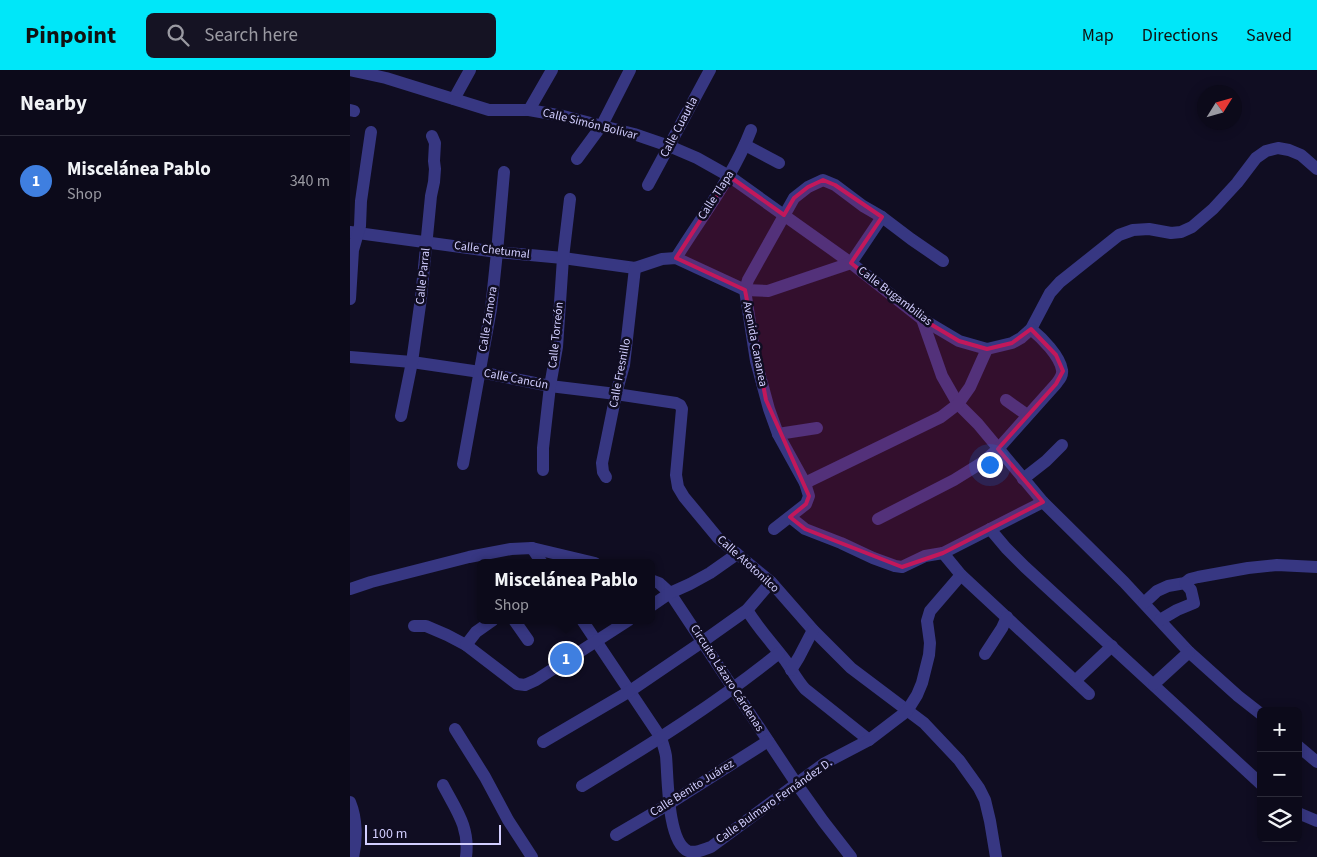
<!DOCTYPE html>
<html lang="en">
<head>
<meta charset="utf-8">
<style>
  body { margin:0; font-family:"Source Sans 3",sans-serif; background:#151323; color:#f1f3f6 }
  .controls { position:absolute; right:15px; bottom:15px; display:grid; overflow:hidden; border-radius:8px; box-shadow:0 2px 12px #0003 }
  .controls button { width:45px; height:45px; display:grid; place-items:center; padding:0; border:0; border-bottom:1px solid #2c2b39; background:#0c0a1a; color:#f1f3f6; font:25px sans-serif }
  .compass { position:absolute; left:847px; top:15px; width:45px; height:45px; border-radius:50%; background:#0c0a1a; box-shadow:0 2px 12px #0003; rotate:53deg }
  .scale { position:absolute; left:15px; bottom:12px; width:136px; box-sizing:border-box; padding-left:5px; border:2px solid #d2ceff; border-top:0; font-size:14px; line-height:18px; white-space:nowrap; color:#d2ceff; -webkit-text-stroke:4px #100d22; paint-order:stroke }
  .you { position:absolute; left:639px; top:394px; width:18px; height:18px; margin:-12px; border:4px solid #fff; border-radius:50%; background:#1a73e8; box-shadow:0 0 0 8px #1a73e833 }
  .badge { display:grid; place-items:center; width:32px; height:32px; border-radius:50%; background:#00e7f9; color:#fff; font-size:16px; font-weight:700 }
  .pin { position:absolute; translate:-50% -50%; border:2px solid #fff; box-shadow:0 1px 5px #0006 }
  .popup { position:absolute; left:127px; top:489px; width:178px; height:65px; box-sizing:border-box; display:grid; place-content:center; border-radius:8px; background:#0c0a1a; filter:drop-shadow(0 1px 4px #0005); font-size:16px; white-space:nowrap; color:#9a9aa2 }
  .popup b { font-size:19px; color:#f1f3f6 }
  .popup::after { content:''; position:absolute; left:50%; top:100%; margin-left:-10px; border:10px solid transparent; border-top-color:#0c0a1a }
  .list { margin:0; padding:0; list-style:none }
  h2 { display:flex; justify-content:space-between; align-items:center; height:65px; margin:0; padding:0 20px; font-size:21px }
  h2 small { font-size:16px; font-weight:400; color:#9a9aa2 }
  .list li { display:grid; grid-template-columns:32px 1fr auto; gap:15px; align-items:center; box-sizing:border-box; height:90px; padding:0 20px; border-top:1px solid #2c2b39 }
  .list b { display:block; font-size:19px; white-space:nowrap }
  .list p { margin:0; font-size:16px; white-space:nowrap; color:#9a9aa2 }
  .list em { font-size:16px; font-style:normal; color:#9a9aa2 }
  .icon { flex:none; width:28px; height:28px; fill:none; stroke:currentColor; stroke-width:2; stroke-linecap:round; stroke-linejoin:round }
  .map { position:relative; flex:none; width:967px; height:787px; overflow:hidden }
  header { display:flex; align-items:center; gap:30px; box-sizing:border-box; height:70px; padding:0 25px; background:#00e7f9; color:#111 }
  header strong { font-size:24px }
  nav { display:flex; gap:28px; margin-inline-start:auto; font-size:18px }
  .search { width:350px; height:45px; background:#151323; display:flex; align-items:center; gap:12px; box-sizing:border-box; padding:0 18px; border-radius:8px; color:#9a9aa2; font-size:19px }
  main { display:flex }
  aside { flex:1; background:#0c0a1a }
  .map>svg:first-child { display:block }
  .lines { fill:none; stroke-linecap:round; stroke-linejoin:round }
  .minor { stroke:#373782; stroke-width:12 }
  .marked { fill:#c2185b; fill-opacity:0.2; stroke:#c2185b; stroke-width:4; stroke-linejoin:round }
  .labels { text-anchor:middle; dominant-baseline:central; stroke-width:5; stroke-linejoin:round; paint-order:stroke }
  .street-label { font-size:12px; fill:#d2ceff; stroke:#100d22 }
</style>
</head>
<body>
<header>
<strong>Pinpoint</strong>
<div class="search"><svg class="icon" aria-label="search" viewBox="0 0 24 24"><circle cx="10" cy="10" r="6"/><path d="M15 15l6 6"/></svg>Search here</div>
<nav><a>Map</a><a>Directions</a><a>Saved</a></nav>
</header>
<main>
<aside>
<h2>Nearby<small></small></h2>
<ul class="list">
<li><span class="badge" style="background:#3f7fe0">1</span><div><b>Miscelánea Pablo</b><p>Shop</p></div><em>340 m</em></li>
</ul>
</aside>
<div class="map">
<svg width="967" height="787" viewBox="0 0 967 787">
  <rect width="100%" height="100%" fill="#100d22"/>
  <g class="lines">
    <g class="minor">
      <polyline points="0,0 36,8 139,40 179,40 213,46 284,64 319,76 347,88 379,106 501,193 572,249 609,271 637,279 662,273 671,268 681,259 700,223 710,212 769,165 783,160 799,159 821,163 831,162 842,157 863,139 887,113 906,88 916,81 928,78 939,80 951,85 967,99"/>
      <polyline points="104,29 120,0"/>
      <polyline points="0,40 4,41"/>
      <polyline points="179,40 202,0"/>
      <polyline points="395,75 429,93"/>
      <polyline points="227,89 252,55 280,0"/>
      <polyline points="298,115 360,0"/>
      <polyline points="0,162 147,182 213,188 285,198 312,189 326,188 395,220 418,221 501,193 532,147"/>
      <path d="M326,188C352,146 383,107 401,60"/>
      <polyline points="0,229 3,180 10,156 11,131 21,62"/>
      <polyline points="572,249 592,306 608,334 628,354 693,432 774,512 839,582 888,626 911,644"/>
      <polyline points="0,287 62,292 130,302 200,316 266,324 326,333 330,335 332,339 326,405 328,417 334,427 368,468 421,512 463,560 501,598 574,653 609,690 629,718 635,730 640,751 646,787"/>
      <polyline points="656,330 677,345"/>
      <polyline points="51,346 62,292 71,228 81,126 84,112 85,99 84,91 85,73 82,66"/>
      <polyline points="428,364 467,358"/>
      <polyline points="113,394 141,239 147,182 154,102"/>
      <polyline points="193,400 193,378 200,316 207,277 213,188 220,129"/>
      <polyline points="256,407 253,402 252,393 266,324 274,295 285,198"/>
      <polyline points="673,409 696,391 712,375"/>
      <polyline points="455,413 591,347 608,334 620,317 637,279"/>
      <polyline points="440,447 455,459 491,473 523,488 545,496 552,497 575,486 593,483 693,432"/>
      <path d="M528,449L604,410L633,392L648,379L706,314C709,310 713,306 712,300C710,286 692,268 681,259"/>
      <polyline points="424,459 456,434 459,426 455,413 428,364 419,339 406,291 395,220 398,210 444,128 458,117 473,110 485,115 513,136 532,147 561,169 593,191"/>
      <polyline points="640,459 656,478 675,497 911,714"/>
      <polyline points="182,478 192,493"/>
      <polyline points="593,483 611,505 739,624"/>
      <polyline points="301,510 309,513 320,523 446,713 473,751 501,787"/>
      <polyline points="0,519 21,512 119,487 161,479 182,478 245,493"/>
      <polyline points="794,533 807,521 818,516 835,513 840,509 848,507 898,498 927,495 967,497"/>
      <polyline points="301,536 320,523 340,514 360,503 387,484"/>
      <path d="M397,540C408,558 422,573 435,590C442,600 447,610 455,619L519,670"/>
      <polyline points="164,550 178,570"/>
      <path d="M232,550L311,668C313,674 315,680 316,686C318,706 317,772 338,781C346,784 354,779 361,777L461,703L475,693L519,670L557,641L567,625L572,613L579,585L580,573L577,551L580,541L611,505"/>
      <polyline points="810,550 827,540 844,533 841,520 835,513"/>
      <polyline points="64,556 76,556 97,565 116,575 167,614 175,615 186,610 279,550"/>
      <polyline points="116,575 126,562 143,550"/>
      <polyline points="635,584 652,558 657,547"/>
      <polyline points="441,600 449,587 463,560"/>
      <polyline points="725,611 762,576"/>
      <polyline points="804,614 839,582"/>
      <polyline points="105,659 135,707 158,750 182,787"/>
      <polyline points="193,672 280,621 352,572 397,540 421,512"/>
      <polyline points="948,676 967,692"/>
      <path d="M93,715C106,740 120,757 116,787"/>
      <path d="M232,716C300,675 367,633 429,583"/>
      <path d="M0,732C7,749 7,770 3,787"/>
      <polyline points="948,743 967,751"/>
      <polyline points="266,765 319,734 418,671"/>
    </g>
  </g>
  <path class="marked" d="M379,106L434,145L444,128L458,117L473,110L485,115L532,147L501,193L572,249L609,271L637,279L662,273L681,259L706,285L713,301L706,314L648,379L693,432L593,483L552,497L455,459L440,447L456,434L459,426L416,330L395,220L326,188Z"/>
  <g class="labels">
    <g class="street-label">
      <text transform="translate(240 54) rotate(14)">Calle Simón Bolívar</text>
      <text transform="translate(329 57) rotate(-62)">Calle Cuautla</text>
      <text transform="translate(366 125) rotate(-57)">Calle Tlapa</text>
      <text transform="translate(142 180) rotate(7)">Calle Chetumal</text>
      <text transform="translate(73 206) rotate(-84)">Calle Parral</text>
      <text transform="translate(545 226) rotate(37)">Calle Bugambilias</text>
      <text transform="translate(138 249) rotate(-81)">Calle Zamora</text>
      <text transform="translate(206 265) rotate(-84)">Calle Torreón</text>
      <text transform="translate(405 274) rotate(79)">Avenida Cananea</text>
      <text transform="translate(270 303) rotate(-79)">Calle Fresnillo</text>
      <text transform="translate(166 309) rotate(11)">Calle Cancún</text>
      <text transform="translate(398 494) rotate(42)">Calle Atotonilco</text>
      <text transform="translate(377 608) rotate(57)">Circuito Lázaro Cárdenas</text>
      <text transform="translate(342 718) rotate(-32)">Calle Benito Juárez</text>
      <text transform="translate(424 731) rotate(-35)">Calle Bulmaro Fernández D.</text>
    </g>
  </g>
</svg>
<div class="controls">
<button>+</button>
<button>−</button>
<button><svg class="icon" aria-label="layers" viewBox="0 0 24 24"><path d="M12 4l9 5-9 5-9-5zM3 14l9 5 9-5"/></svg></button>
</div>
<svg class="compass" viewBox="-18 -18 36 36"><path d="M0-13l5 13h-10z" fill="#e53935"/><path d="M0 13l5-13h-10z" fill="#9a9aa2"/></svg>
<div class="scale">100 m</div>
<div class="you"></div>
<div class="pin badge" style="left:216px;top:589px;background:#3f7fe0">1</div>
<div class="popup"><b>Miscelánea Pablo</b>Shop</div>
</div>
</main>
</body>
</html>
